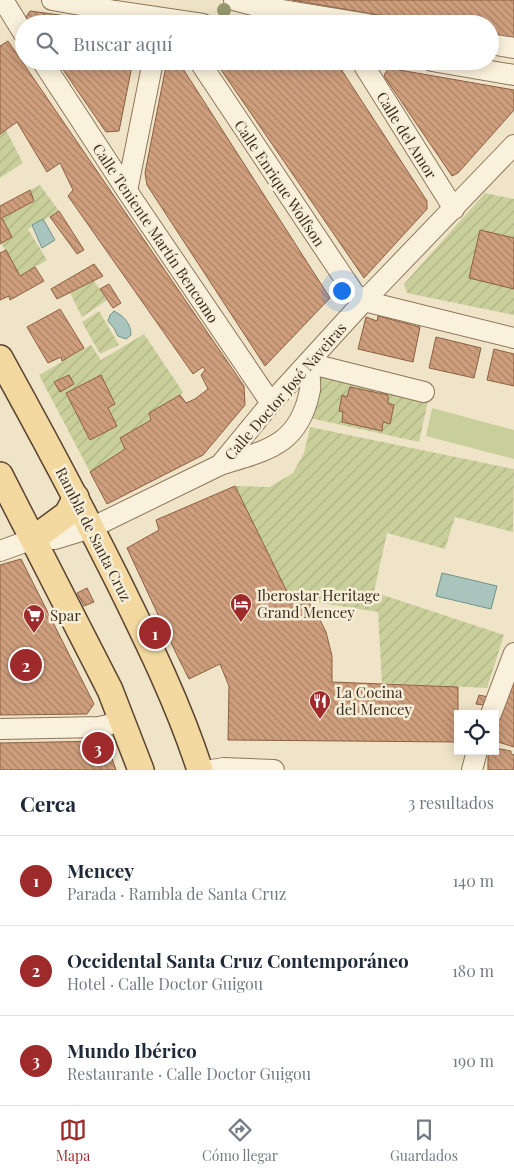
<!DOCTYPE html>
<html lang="es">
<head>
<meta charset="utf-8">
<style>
  body { margin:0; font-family:"Playfair Display",serif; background:#f6f6f7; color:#1f2937 }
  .controls { position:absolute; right:15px; bottom:15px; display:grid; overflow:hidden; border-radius:0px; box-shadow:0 2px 12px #0003 }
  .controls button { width:45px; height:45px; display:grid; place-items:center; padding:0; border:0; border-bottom:1px solid #e0e1e3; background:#fff; color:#1f2937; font:25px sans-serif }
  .you { position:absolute; left:341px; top:290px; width:18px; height:18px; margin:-12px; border:4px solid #fff; border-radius:50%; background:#1a73e8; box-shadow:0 0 0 8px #1a73e833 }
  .badge { display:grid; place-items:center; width:32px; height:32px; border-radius:50%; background:#9e2a2b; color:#fff; font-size:16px; font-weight:700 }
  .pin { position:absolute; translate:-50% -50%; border:2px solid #fff; box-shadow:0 1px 5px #0006 }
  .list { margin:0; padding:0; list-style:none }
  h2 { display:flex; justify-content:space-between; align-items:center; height:65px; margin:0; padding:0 20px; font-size:21px }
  h2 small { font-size:16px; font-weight:400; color:#747a83 }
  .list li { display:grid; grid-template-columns:32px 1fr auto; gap:15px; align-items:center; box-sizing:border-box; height:90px; padding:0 20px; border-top:1px solid #e0e1e3 }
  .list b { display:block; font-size:19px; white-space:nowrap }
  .list p { margin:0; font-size:16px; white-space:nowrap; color:#747a83 }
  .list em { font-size:16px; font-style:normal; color:#747a83 }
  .icon { flex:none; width:28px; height:28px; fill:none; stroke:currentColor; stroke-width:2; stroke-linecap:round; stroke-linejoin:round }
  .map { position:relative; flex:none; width:514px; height:770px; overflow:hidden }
  .search { position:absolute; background:#fff; box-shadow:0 2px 12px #0003; left:15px; right:15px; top:15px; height:55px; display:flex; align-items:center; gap:12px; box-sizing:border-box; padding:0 18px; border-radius:28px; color:#747a83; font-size:19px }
  .sheet { height:335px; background:#fff }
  nav { display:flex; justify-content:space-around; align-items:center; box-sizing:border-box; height:70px; border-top:1px solid #e0e1e3; background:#fff; font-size:14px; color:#747a83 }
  nav a { display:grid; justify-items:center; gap:2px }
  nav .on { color:#9e2a2b }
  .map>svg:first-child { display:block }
  .garden { fill:url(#garden-furrows) }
  .pitch { fill:#c9cf9b }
  .water { fill:#a9c4bc; stroke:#6f938a }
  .building { fill:url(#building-back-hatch); stroke:#8d5f41 }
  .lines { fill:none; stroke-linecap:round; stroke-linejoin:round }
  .minor-casing { stroke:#8d765c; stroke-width:22 }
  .major-casing { stroke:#5b4430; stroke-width:28 }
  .minor { stroke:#faf1dc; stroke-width:20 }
  .major { stroke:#f3d9a0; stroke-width:25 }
  .tree { fill:#96986f }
  .labels { text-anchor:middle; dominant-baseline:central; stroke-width:5; stroke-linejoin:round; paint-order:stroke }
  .street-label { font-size:15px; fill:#3d2e20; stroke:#f7eed8 }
  .poi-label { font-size:15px; fill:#3d2e20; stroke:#f7eed8; text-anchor:start }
</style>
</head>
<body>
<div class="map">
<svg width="514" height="770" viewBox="0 0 514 770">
  <defs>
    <pattern id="garden-furrows" width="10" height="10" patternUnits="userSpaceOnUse" patternTransform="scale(1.25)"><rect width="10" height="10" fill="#c9cf9b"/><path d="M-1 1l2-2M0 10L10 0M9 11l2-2" fill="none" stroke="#aeb285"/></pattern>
    <pattern id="building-back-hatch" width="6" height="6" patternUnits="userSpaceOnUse" patternTransform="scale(1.25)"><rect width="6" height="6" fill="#cf9f7d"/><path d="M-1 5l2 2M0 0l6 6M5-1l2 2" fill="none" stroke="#a98266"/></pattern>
  </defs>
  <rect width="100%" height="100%" fill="#f0e4c8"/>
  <g class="garden">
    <polygon points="6,130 23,163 0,178 0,134"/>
    <polygon points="40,185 59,211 28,229 47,260 20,276 1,243 12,237 2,218 30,190"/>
    <polygon points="485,193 514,199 514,315 407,293 404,284"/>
    <polygon points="94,281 107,300 82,317 70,293"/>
    <polygon points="99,311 119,345 100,354 82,322"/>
    <polygon points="144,334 183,392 180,395 149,413 151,420 120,438 125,449 90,472 39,375 91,345 101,360"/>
    <polygon points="319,374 428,401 419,442 310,418"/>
    <polygon points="310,427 514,469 513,532 455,517 445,549 387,533 374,592 504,635 487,688 382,683 378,612 308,601 295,608 235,486 270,487 293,473 304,453"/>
  </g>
  <polygon class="pitch" points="432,408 514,430 514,459 426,436"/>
  <g class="water">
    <polygon points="43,219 55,240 42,248 32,225"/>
    <path d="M114,311C124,316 131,324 131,335L126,339L118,336L114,328L108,321L110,315Z"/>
    <polygon points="442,573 497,586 491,609 436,596"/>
  </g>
  <g class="building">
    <polygon points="292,0 514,0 514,38 490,34 490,24 430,24"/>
    <polygon points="30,11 125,24 31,24 26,17"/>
    <polygon points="8,41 244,386 245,405 203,455 107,504 90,472 125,449 120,438 151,420 149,413 180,395 186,403 195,399 208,389 201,375 205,370 203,367 193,374 68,196 73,190 60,163 47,172 17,122 0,134 0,46"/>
    <polygon points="57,61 133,61 119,131 106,132"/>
    <polygon points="167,61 178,61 330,298 265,366 147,185 145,173"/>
    <polygon points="215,61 325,61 337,63 427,201 427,209 364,278"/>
    <polygon points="388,68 514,90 514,110 458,173 452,176 384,76"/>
    <polygon points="30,190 34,201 2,218 12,237 0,244 0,206"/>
    <polygon points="59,211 84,250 77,254 50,217"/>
    <polygon points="480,230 514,238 514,289 469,278"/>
    <polygon points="6,250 20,276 35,267 44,281 10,300 9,296 0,300 0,253"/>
    <polygon points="94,264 103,276 57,299 51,289"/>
    <polygon points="109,284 121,303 113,308 100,289"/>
    <polygon points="60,309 84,348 62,361 61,357 48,363 27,327"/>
    <polygon points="378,316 420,327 413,362 358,349 366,317 377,321"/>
    <polygon points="436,337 481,348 474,378 429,368"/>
    <polygon points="494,349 514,354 514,386 487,380"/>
    <polygon points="69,375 74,384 60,392 54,382"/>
    <polygon points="101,375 115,404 108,408 117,426 90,440 66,393"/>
    <polygon points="350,387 388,395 388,403 394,405 390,424 383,422 382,431 342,422 343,412 339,411 342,395 347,397"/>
    <polygon points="235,486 295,608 308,601 317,614 326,632 332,656 332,682 458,687 458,742 228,740 229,686 220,664 189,679 175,651 127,548 159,530 156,520"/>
    <polygon points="21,559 94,704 87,714 0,715 0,565"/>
    <polygon points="87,588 94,602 84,606 77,593"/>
    <polygon points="514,674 514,747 495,741 495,722"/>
    <polygon points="479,695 493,698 491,706 476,704"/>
    <polygon points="106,741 116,770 0,770 0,743"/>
    <polygon points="495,748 511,751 511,754 514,755 514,770 488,770 488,751 495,751"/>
  </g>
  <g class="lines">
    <g class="minor-casing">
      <g id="minor">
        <polyline points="3,0 24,34"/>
        <polyline points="52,0 115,11 203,24"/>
        <polyline points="234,0 257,6 368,24"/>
        <polyline points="490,44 514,48"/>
        <polyline points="42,61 127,191 271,403"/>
        <polyline points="199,61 354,293 364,301 514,338"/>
        <polyline points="361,61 454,209"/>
        <polyline points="432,61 514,75"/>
        <polyline points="127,191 153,61"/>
        <path d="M220,465C267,450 299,446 310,390C311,382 309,371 308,363L424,392"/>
        <polyline points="0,551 33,539 55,539 91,528 220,465 271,403 364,301 514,145"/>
        <polyline points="491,714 514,653"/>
        <polyline points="0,729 99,727 108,725 122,718"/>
        <polyline points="211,770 224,768 274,770"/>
        <polyline points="472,770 477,751"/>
      </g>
    </g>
    <g class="major-casing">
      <g id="major">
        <path d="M0,358C41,432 81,507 119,583C149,644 179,705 200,770"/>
        <polyline points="0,475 110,690 141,770"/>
        <polyline points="33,539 67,514 76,497"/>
      </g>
    </g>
    <use href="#minor" class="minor"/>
    <use href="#major" class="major"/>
  </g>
  <circle class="tree" cx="224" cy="10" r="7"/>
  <defs>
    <g id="hotel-pin" transform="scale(1.125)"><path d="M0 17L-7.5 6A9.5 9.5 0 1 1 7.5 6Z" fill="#9e2a2b" stroke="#f7eed8"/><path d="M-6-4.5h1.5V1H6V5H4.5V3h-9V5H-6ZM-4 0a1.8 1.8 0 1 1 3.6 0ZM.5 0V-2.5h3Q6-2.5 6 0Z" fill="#fff"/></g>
    <g id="supermarket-pin" transform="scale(1.125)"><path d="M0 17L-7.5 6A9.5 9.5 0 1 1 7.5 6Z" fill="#9e2a2b" stroke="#f7eed8"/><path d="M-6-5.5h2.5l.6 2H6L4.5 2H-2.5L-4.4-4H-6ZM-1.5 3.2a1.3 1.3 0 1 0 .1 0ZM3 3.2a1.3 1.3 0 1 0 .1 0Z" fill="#fff"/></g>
    <g id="restaurant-pin" transform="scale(1.125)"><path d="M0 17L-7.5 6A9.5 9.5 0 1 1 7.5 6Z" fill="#9e2a2b" stroke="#f7eed8"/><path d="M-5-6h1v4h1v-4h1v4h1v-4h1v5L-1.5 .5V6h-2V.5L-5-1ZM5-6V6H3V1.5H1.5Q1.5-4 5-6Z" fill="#fff"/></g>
  </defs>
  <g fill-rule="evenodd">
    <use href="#hotel-pin" x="241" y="604"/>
    <use href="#supermarket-pin" x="34" y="615"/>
    <use href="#restaurant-pin" x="320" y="701"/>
  </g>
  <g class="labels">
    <g class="street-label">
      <text transform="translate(407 135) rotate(58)">Calle del Amor</text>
      <text transform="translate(280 183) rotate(56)">Calle Enrique Wolfson</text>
      <text transform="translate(156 233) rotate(56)">Calle Teniente Martín Bencomo</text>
      <text transform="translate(285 391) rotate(-49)">Calle Doctor José Naveiras</text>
      <text transform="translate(94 534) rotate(63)">Rambla de Santa Cruz</text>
    </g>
    <g class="poi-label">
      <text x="257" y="595">Iberostar Heritage<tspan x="257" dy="17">Grand Mencey</tspan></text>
      <text x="50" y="615">Spar</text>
      <text x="336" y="692">La Cocina<tspan x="336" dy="17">del Mencey</tspan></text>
    </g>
  </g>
</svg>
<div class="controls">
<button><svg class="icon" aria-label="locate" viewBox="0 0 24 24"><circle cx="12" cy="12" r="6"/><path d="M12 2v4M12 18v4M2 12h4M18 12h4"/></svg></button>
</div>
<div class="you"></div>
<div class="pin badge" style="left:155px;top:633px">1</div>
<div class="pin badge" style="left:26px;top:665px">2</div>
<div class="pin badge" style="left:98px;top:748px">3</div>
<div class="search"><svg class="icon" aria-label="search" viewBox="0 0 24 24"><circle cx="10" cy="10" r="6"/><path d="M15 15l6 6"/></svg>Buscar aquí</div>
</div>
<section class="sheet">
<h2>Cerca<small>3 resultados</small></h2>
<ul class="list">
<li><span class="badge">1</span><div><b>Mencey</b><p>Parada · Rambla de Santa Cruz</p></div><em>140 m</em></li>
<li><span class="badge">2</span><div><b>Occidental Santa Cruz Contemporáneo</b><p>Hotel · Calle Doctor Guigou</p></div><em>180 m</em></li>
<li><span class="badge">3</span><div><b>Mundo Ibérico</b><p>Restaurante · Calle Doctor Guigou</p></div><em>190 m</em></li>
</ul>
</section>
<nav>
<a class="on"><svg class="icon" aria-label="map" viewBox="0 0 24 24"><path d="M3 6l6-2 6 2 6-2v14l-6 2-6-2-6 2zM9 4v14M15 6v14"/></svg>Mapa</a>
<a><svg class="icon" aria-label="directions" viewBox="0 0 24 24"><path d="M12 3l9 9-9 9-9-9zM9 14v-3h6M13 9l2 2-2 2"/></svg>Cómo llegar</a>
<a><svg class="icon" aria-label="saved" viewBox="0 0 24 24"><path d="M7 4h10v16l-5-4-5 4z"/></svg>Guardados</a>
</nav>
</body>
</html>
